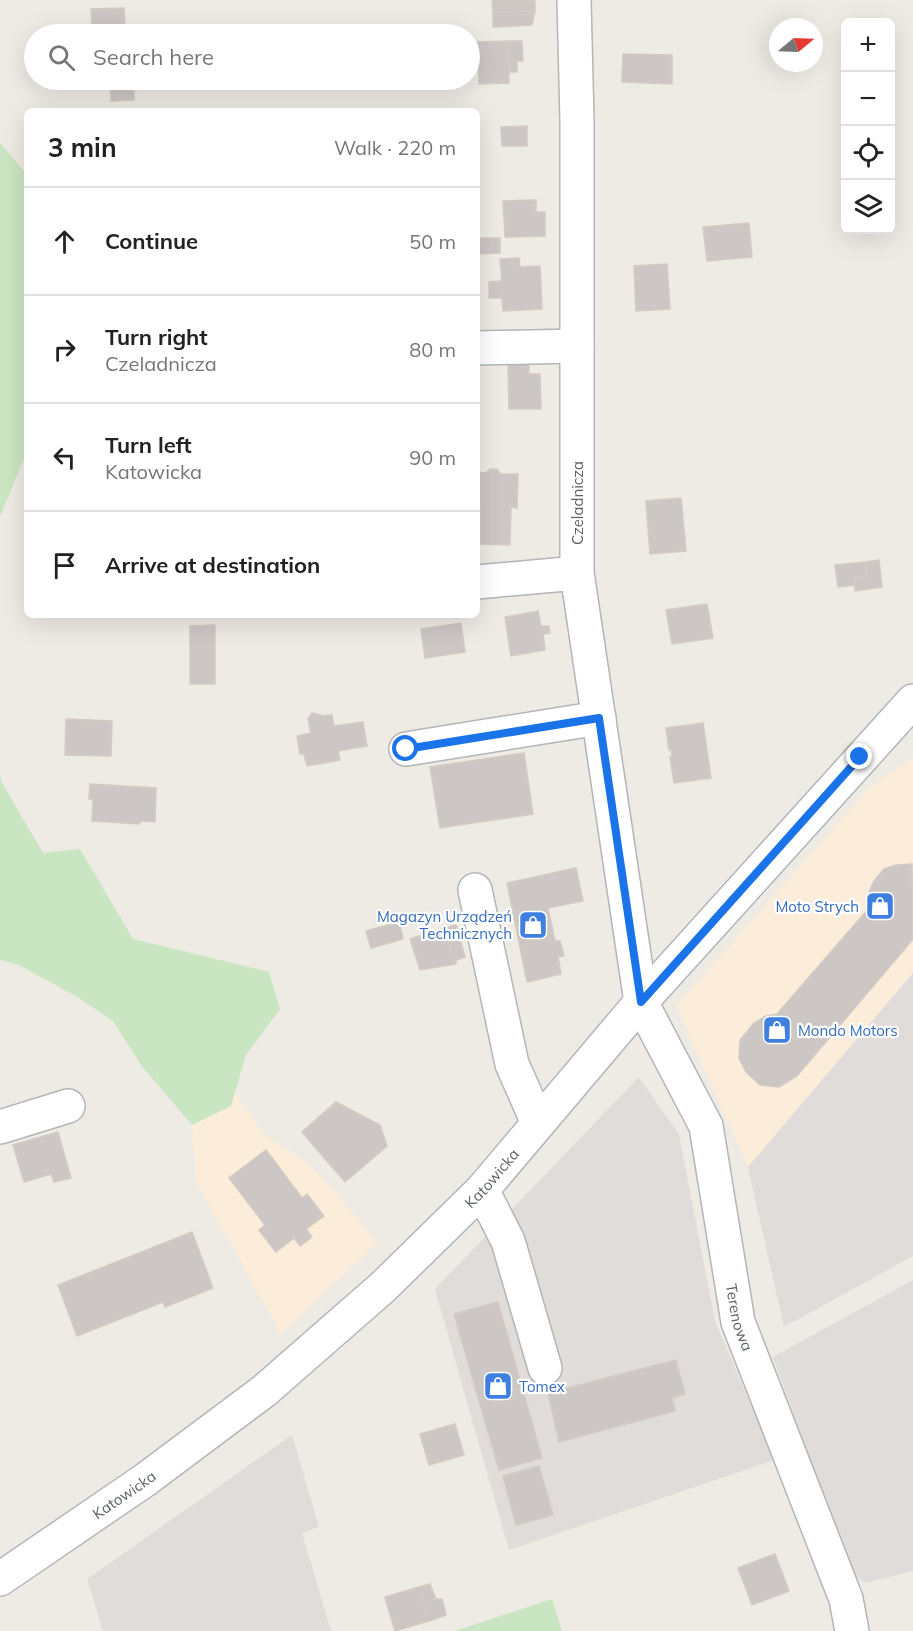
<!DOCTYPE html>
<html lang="en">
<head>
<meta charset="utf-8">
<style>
  body { margin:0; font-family:Mulish,sans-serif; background:#f2f2f2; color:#222 }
  .controls { position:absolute; right:18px; top:18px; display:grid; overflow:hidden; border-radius:9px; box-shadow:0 6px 24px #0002 }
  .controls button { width:54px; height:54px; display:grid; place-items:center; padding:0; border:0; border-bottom:2px solid #e0e0e0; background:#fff; color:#222; font:30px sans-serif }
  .compass { position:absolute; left:769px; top:18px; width:54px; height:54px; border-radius:50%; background:#fff; box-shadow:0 6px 24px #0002; rotate:71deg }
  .stop { position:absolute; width:18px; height:18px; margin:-14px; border:4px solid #1a73e8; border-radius:50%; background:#fff }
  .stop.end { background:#1a73e8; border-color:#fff; box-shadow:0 2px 6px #0008 }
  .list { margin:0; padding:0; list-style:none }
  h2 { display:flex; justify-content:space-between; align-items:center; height:78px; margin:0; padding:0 24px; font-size:26px }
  h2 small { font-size:20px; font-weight:400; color:#767676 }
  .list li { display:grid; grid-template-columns:39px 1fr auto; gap:18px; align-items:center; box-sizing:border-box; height:108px; padding:0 24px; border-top:2px solid #e0e0e0 }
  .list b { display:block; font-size:22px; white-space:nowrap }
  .list p { margin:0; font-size:20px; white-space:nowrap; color:#767676 }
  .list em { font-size:20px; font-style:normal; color:#767676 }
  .icon { flex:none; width:33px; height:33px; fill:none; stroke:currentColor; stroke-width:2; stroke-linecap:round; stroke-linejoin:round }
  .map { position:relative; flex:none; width:913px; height:1631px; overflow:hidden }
  .search { position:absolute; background:#fff; box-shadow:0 6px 24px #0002; left:24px; top:24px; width:456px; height:66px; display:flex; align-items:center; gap:15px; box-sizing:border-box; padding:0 21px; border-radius:33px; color:#767676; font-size:22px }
  .panel { position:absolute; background:#fff; box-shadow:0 6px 24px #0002; left:24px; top:108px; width:456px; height:510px; border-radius:9px }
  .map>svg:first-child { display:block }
  .commercial { fill:#fceddb }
  .industrial { fill:#e0dcd9 }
  .green { fill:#cae5c2 }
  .building { fill:#ccc7c4; stroke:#d3cac3; stroke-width:1.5 }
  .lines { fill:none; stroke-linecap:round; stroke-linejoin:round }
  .minor-casing { stroke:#b2b6b9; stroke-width:36 }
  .minor { stroke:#fff; stroke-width:33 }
  .route { stroke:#1a73e8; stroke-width:8 }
  .labels { text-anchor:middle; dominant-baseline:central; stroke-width:4.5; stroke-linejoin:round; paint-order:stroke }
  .street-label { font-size:15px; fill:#5c6264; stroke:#fff }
  .shop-label { font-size:15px; fill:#366cbe; stroke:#fff; text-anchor:end }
</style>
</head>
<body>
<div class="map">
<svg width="913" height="1631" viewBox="0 0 913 1631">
  <rect width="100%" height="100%" fill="#eeeae4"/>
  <g class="commercial">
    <polygon points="913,757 913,973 748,1167 676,1006 868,789"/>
    <polygon points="235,1092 265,1136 289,1149 320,1175 378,1242 281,1334 196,1182 192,1125 231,1106"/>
  </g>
  <g class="industrial">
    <polygon points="913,973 913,1256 784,1327 748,1167"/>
    <polygon points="639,1077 679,1135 715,1321 774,1460 509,1550 435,1289"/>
    <polygon points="913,1280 913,1571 866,1583 852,1574 773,1357"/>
    <polygon points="292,1435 319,1527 302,1533 331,1631 103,1631 87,1579"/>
  </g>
  <g class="green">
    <polygon points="0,143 24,171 27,171 27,452 0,516"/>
    <polygon points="0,775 2,783 43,853 80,849 133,939 269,972 280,1009 246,1055 231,1106 192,1125 141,1065 113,1021 74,995 19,965 0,960"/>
    <polygon points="552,1599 562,1631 455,1631"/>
  </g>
  <g class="building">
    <polygon points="492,0 535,0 535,11 493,12"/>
    <polygon points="124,8 125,27 132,27 133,34 85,34 85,28 92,28 91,9"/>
    <polygon points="535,11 532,25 493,27 493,12"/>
    <polygon points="508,41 509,83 479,84 478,42"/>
    <polygon points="508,41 522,41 523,61 517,61 517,72 509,72"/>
    <polygon points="623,54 672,55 672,84 622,82"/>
    <polygon points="110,80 134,80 134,100 111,101"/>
    <polygon points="527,126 527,146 502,146 501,127"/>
    <polygon points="536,200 536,212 545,212 545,236 505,237 503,201"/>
    <polygon points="749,223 752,257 707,261 703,227"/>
    <polygon points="477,238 500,238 500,253 479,254 479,251 477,251"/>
    <polygon points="519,258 520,267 540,266 542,309 503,311 502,298 489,298 489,282 502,281 500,259"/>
    <polygon points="667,264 670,309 636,311 634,266"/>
    <polygon points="508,363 529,363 529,374 540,374 541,409 509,409"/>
    <polygon points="490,469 497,469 501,474 518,474 517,508 511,507 510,545 480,544 480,507 477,507 477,472 486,473"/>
    <polygon points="681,498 686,551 650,554 646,501"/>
    <polygon points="879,560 882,587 855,591 855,577 867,576 865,562"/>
    <polygon points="865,562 867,576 855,577 855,585 838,587 835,565"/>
    <polygon points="707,604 713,638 672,644 666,610"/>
    <polygon points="538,611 541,626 549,626 550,633 543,634 545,650 511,656 505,617"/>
    <polygon points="461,623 465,652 425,658 421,629"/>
    <polygon points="215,625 215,684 190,684 190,626"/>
    <polygon points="312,713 324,716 332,715 334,726 363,722 367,746 338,751 340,760 307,766 304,754 300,754 297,736 311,733 308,719"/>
    <polygon points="66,719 112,721 111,756 65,755"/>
    <polygon points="703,723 711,778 674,783 670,757 672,757 671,749 669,750 666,728"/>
    <polygon points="524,753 533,814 440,828 430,767"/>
    <polygon points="90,784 156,788 155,822 140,821 140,824 92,821 93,799 89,799"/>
    <polygon points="912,864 913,939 797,1076 779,1087 760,1085 746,1072 739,1058 740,1040 754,1023 766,1016 777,1014 869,908 869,892 874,881 884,869 896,865"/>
    <polygon points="576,868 583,901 548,908 555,941 560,941 564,956 558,957 561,974 527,982 507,883"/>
    <polygon points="399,922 403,939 371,948 366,931"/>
    <polygon points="456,925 465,957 455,961 445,928"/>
    <polygon points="445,928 456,964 420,970 410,939"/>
    <polygon points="336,1102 380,1125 387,1146 345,1182 302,1132"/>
    <polygon points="58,1132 71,1178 54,1182 51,1174 24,1182 13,1145"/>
    <polygon points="266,1150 302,1198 307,1194 324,1216 306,1229 312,1237 300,1246 294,1238 276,1252 259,1230 265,1225 229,1178"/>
    <polygon points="192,1232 213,1288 165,1307 163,1302 77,1336 58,1285"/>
    <polygon points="498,1302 542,1458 499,1470 454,1314"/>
    <polygon points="676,1360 685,1394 672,1398 675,1411 559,1442 548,1393"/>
    <polygon points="455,1424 464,1455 429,1465 420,1434"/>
    <polygon points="539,1466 553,1515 516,1525 503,1476"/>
    <polygon points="775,1554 789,1591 752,1605 738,1568"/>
    <polygon points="430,1584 436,1599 442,1599 446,1615 429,1621 419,1587"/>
    <polygon points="419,1587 429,1621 395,1631 385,1597"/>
  </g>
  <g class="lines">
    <g class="minor-casing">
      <g id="minor">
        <path id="s1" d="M574,0L577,121V573L641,1002L706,1126L738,1322L846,1599L852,1631"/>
        <polyline points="477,348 577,346"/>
        <polyline points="477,582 577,573"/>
        <polyline points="406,749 599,718"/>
        <polyline points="475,890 512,1064 538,1123"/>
        <polyline points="0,1127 68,1106"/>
        <polyline points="482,1190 508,1241 545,1368"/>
        <path id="s2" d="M0,1579L145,1480L264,1391L383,1287L482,1190L641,1002L913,701"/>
      </g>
    </g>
    <use href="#minor" class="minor"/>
  </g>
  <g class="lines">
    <polyline class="route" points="406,749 599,718 641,1002 860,757"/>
  </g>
  <defs>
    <g id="shop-square" transform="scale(1.5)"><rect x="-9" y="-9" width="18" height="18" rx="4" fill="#3f7fe0" stroke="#fff"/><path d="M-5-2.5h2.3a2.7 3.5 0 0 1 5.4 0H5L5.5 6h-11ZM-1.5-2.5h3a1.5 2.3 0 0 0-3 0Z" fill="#fff"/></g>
  </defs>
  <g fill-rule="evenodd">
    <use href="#shop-square" x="880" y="906"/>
    <use href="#shop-square" x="533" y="925"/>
    <use href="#shop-square" x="777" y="1030"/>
    <use href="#shop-square" x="498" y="1386"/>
  </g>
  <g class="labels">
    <g class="street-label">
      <text transform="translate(577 503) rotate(-90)">Czeladnicza</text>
      <text stroke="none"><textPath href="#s2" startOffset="636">Katowicka</textPath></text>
      <text stroke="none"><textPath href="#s1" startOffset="1341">Terenowa</textPath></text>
      <text stroke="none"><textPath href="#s2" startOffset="150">Katowicka</textPath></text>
    </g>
    <g class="shop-label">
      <text x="859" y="906">Moto Strych</text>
      <text x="512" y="916">Magazyn Urządzeń<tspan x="512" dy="17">Technicznych</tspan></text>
      <text x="798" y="1030" text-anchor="start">Mondo Motors</text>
      <text x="519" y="1386" text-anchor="start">Tomex</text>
    </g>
  </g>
</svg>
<div class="controls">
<button>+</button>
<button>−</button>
<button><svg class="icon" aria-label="locate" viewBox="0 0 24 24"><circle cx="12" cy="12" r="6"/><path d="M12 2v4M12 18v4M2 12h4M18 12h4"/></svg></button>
<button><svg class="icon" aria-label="layers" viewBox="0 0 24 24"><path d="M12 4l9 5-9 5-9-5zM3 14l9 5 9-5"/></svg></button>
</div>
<svg class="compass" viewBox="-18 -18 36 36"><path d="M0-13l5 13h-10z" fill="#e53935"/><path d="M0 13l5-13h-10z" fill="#767676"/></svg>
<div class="stop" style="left:406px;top:749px"></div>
<div class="stop end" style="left:860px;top:757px"></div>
<div class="search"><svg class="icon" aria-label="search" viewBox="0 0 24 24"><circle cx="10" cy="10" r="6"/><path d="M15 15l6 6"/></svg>Search here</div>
<section class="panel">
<h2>3 min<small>Walk · 220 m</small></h2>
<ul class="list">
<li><svg class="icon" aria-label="ahead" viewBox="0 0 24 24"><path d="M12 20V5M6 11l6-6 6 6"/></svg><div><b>Continue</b></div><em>50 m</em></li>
<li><svg class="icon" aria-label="right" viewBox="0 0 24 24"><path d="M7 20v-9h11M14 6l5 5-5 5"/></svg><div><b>Turn right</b><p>Czeladnicza</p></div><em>80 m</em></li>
<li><svg class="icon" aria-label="left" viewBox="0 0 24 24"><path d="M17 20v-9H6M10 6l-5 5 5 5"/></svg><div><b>Turn left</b><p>Katowicka</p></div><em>90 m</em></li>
<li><svg class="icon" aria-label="arrive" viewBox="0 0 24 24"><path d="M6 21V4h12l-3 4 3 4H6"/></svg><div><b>Arrive at destination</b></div></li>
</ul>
</section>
</div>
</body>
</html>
